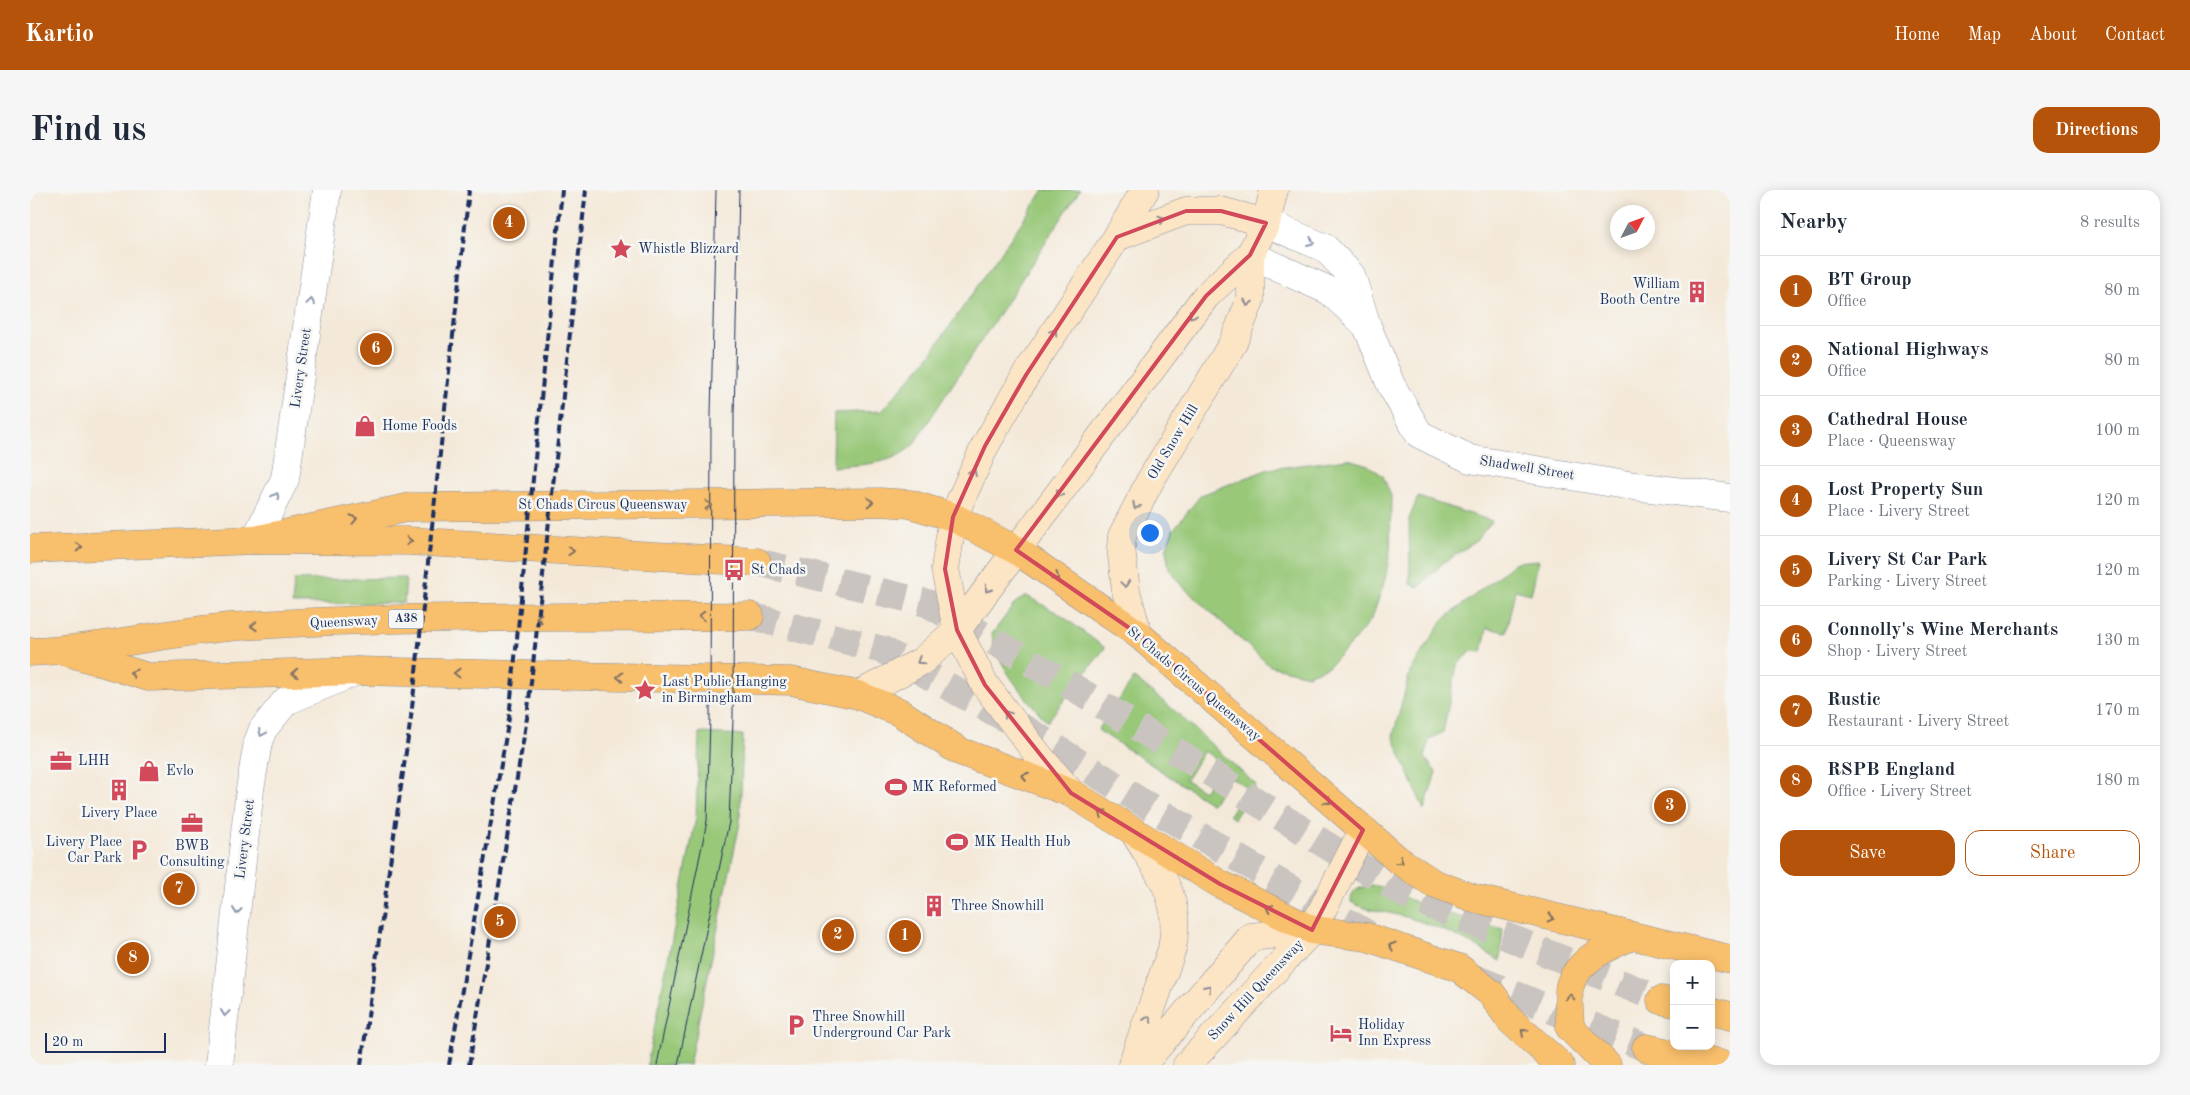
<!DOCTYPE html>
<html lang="en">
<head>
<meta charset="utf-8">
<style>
  body { margin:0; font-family:"Old Standard TT",serif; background:#f6f6f7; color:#1f2937 }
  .controls { position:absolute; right:15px; bottom:15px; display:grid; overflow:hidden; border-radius:10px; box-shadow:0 2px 12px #0003 }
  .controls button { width:45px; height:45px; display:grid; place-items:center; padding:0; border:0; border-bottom:1px solid #e0e1e3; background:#fff; color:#1f2937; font:25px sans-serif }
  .compass { position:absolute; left:1580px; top:15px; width:45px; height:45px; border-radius:50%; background:#fff; box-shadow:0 2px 12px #0003; rotate:49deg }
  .scale { position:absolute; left:15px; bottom:12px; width:121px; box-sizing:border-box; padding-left:5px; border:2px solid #1b2f5e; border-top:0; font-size:14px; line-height:18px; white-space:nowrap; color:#1b2f5e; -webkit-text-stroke:4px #f6f6f2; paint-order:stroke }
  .you { position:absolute; left:1119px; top:342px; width:18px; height:18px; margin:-12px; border:4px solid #fff; border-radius:50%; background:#1a73e8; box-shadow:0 0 0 8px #1a73e833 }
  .badge { display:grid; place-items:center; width:32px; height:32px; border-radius:50%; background:#b45309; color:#fff; font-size:16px; font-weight:700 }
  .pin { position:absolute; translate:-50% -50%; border:2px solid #fff; box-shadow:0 1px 5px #0006 }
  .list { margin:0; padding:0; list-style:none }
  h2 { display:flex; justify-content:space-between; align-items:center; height:65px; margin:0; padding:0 20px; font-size:21px }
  h2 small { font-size:16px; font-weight:400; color:#747a83 }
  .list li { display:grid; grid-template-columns:32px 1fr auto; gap:15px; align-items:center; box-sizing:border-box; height:70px; padding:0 20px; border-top:1px solid #e0e1e3 }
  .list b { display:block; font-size:19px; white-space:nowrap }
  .list p { margin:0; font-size:16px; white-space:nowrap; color:#747a83 }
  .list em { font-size:16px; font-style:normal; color:#747a83 }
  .actions { display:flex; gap:10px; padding:15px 20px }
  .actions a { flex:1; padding:11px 0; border:1px solid #b45309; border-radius:15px; text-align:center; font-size:18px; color:#b45309 }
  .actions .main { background:#b45309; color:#fff }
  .map { position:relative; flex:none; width:1700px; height:875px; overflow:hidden; border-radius:15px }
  header { display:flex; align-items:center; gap:30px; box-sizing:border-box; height:70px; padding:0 25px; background:#b45309; color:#fff }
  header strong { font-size:24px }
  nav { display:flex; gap:28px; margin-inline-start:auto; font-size:18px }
  .intro { display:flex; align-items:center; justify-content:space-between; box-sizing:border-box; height:120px; padding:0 30px }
  h1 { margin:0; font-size:35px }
  .button { padding:12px 22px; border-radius:15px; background:#b45309; color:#fff; font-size:18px; font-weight:700 }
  main { display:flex; gap:30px; padding:0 30px }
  aside { flex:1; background:#fff; border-radius:15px; box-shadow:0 2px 12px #0003 }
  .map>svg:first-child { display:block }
  .green { fill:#98c878; stroke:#5a7c6b; fill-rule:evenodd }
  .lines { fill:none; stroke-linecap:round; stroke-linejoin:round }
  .highway-tunnel { stroke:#c9c4c0; stroke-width:28; stroke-dasharray:28 14; stroke-linecap:butt }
  .street-casing { stroke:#888c9c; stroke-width:29 }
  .secondary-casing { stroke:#888c9c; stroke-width:29 }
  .highway-casing { stroke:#888c9c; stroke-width:29 }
  .street { stroke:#fff; stroke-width:28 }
  .secondary { stroke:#fce5c4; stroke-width:28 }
  .highway { stroke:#f8bf6c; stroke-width:28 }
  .tram { stroke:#1b2f5e; stroke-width:1 }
  .rail { stroke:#1b2f5e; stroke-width:4; stroke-dasharray:8 4; stroke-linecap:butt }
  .oneway { stroke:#8c8a91 }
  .oneway2 { stroke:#8d97ae }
  .oneway3 { stroke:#7e7064 }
  .marked { fill:none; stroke:#d1495b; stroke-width:4; stroke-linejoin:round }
  .labels { text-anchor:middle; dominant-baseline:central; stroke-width:5; stroke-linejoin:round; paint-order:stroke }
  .shield { fill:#f6f6f2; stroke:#5d6b8a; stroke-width:1 }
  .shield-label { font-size:12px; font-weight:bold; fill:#1b2f5e }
  .poi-label { font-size:14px; fill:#1b2f5e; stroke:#f6f6f2; text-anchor:start }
  .street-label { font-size:14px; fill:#1b2f5e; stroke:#f6f6f2 }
</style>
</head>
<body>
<header>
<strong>Kartio</strong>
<nav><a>Home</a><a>Map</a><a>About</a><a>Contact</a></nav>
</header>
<div class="intro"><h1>Find us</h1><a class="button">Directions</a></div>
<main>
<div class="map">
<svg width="1700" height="875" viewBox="0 0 1700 875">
  <rect width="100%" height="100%" fill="#f6f6f2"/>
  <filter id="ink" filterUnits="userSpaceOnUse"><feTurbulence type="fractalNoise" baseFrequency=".02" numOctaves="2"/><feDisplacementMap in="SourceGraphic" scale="10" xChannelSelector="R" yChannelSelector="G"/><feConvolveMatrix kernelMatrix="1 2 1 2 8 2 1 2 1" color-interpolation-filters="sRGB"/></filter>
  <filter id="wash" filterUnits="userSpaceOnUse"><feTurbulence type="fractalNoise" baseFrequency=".0096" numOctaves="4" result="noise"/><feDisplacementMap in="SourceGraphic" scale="20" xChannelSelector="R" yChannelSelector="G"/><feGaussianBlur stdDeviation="1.12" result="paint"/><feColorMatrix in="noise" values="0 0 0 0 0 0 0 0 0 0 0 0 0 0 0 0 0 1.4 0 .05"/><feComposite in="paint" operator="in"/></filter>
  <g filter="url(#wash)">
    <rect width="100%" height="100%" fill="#f4e9d9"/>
    <g class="green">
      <path d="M1014,0H1050L883,255C860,276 833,274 803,277L804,223L851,221L897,169Z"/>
      <polygon points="1318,269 1338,275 1353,286 1361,306 1360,362 1355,390 1342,428 1322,453 1299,476 1278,485 1240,476 1151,395 1139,379 1136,360 1143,340 1171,305 1239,279"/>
      <polygon points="1388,307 1462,331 1446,351 1414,372 1389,397 1380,394 1379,329"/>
      <polygon points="1509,370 1501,404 1485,400 1476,442 1457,438 1452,462 1442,461 1427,475 1413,542 1399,550 1395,568 1406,582 1394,620 1363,546 1380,482 1412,431 1486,372"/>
      <polygon points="376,388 374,413 262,414 264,390"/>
      <path d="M997,406L1031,425L1075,458L1017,532C996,508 967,477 962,444L986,412Z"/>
      <path d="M1104,488L1145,521L1226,595L1204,629L1199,625L1216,597L1199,586L1182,614L1068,540ZM1174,561L1192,573L1174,601L1156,590Z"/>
      <polygon points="669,543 713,545 710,633 659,875 617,875 666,628"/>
      <path d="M1341,695L1352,697L1398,718L1473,739L1470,771C1440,751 1410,737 1376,727C1359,722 1336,721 1321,712C1321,700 1330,697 1341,695Z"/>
    </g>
  </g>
  <g filter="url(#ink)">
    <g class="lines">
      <g class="highway-tunnel">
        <polyline points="727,372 897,413 1043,497 1376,705 1631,810"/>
        <polyline points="720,426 853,460 1000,542 1110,611 1346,749"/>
        <polyline points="1444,788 1616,858"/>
      </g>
      <g class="street-casing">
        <g id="street">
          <polyline points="1236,33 1295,58 1321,85 1337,136 1361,195 1389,244 1440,269 1589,294 1700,308"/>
          <polyline points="1220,65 1300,101 1336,135"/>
          <polyline points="225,350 255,289 297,0"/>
          <polyline points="189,875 220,599 228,552 233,539 256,511 327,481"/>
        </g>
      </g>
      <g class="secondary-casing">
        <g id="secondary">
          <polyline points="1087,47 1156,21 1191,21 1236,33"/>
          <polyline points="1108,444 1096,401 1091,357 1092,346 1120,291 1203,153 1220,111 1220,65"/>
          <polyline points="828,505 892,471 927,440 1176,106 1220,65 1236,33 1244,0"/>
          <polyline points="1041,603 1009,566 955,495 927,440 915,379 923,327 955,256 996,185 1087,47 1115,0"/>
          <path d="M1102,875L1142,759C1152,705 1130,686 1104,642"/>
          <polyline points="1112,875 1221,747 1282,740"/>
          <polyline points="1157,875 1282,740 1333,640"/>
        </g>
      </g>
      <g class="highway-casing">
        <g id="highway">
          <polyline points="225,350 381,317 850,312 880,314 923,327 986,360 1108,444 1367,669 1403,693 1443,708 1700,769"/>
          <polyline points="0,359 225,350 378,351 727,372"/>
          <polyline points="34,461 118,487 328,481 761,491 828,505 869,522 929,561 1041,603 1190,694 1282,740 1337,747 1429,778 1462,804 1480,830 1530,875"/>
          <path d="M0,462C67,460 132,443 199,437C372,424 547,428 720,426"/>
          <polyline points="1631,810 1644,813"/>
          <polyline points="1681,821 1700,826"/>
          <polyline points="1616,858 1693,875"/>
          <path d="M1577,875L1540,838C1540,827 1537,805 1540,795C1548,770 1578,756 1600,747"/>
        </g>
      </g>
      <use href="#street" class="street"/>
      <use href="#secondary" class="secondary"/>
      <use href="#highway" class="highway"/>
      <g class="tram">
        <polyline points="627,875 677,631 680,530 681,225 686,0"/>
        <polyline points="648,875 699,632 703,530 704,226 709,0"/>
      </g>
      <g class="rail">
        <polyline points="331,875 381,527 439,0"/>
        <polyline points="419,875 479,528 532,0"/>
        <polyline points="439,875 497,528 556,0"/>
      </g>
    </g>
    <defs><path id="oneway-chevron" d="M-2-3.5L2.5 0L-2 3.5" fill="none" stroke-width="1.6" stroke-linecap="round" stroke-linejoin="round" transform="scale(1.25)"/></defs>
    <g class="oneway">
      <use href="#oneway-chevron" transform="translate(1132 29) rotate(-19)"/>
      <use href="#oneway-chevron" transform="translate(1218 113) rotate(104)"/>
      <use href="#oneway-chevron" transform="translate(1162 125) rotate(127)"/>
      <use href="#oneway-chevron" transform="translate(1024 142) rotate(-56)"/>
      <use href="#oneway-chevron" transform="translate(943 282) rotate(-65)"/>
      <use href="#oneway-chevron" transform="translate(1029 304) rotate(128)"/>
      <use href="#oneway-chevron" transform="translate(1106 316) rotate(117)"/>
      <use href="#oneway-chevron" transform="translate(1095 394) rotate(82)"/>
      <use href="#oneway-chevron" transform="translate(958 399) rotate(126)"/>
      <use href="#oneway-chevron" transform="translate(890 471) rotate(147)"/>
      <use href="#oneway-chevron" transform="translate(977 524) rotate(-127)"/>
      <use href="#oneway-chevron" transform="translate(1178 798) rotate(-49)"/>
      <use href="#oneway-chevron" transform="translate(1118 829) rotate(-71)"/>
    </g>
    <g class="oneway2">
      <use href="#oneway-chevron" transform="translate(1281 52) rotate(23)"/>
      <use href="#oneway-chevron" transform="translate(281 112) rotate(-82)"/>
      <use href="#oneway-chevron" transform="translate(246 306) rotate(-64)"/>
      <use href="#oneway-chevron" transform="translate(232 543) rotate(115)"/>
      <use href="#oneway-chevron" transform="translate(207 721) rotate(96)"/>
      <use href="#oneway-chevron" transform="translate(195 823) rotate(96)"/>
    </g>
    <g class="oneway3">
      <use href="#oneway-chevron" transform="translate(840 312) rotate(-1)"/>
      <use href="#oneway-chevron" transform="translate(678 315)"/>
      <use href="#oneway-chevron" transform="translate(324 329) rotate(-12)"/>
      <use href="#oneway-chevron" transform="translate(379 351) rotate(2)"/>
      <use href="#oneway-chevron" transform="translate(49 357) rotate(-2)"/>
      <use href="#oneway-chevron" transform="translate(541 361) rotate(3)"/>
      <use href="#oneway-chevron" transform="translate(1026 387) rotate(35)"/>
      <use href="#oneway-chevron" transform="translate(672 426) rotate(179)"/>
      <use href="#oneway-chevron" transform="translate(509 428) rotate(179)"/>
      <use href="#oneway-chevron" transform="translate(224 436) rotate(177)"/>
      <use href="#oneway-chevron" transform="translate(103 483) rotate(-163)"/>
      <use href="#oneway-chevron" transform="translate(265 483) rotate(178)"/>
      <use href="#oneway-chevron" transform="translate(427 483) rotate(-179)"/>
      <use href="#oneway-chevron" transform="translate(590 487) rotate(-179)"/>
      <use href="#oneway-chevron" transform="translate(995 586) rotate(-160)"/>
      <use href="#oneway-chevron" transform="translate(1298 611) rotate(40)"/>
      <use href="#oneway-chevron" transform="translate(1072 623) rotate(-148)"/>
      <use href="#oneway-chevron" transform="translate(1370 671) rotate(35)"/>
      <use href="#oneway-chevron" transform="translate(1239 718) rotate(-154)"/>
      <use href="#oneway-chevron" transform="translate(1521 728) rotate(13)"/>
      <use href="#oneway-chevron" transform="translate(1362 756) rotate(-161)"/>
      <use href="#oneway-chevron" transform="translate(1540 807) rotate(-90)"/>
      <use href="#oneway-chevron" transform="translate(1494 842) rotate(-138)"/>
    </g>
  </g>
  <path class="marked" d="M1156,21H1191L1236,33L1220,65L1176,106L986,360L1108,444L1333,640L1282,740L1190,694L1041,603L955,495L927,440L915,379L923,327L955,256L996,185L1087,47Z"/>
  <defs>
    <g id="sight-bare" transform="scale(1.725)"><path d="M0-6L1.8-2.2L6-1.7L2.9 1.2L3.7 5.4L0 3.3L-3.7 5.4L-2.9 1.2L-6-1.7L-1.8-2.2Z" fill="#d1495b" stroke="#f6f6f2" stroke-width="2.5" paint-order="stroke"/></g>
    <g id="building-bare" transform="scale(1.725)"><path d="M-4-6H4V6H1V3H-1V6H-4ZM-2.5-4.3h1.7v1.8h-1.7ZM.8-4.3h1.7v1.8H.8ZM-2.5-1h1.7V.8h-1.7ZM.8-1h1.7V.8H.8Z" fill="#d1495b" stroke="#f6f6f2" stroke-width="2.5" paint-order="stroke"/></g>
    <g id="shop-bare" transform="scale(1.725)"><path d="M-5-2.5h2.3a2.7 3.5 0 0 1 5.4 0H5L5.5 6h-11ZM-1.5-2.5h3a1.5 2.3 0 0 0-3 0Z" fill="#d1495b" stroke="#f6f6f2" stroke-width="2.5" paint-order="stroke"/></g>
    <g id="bus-bare" transform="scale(1.725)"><path d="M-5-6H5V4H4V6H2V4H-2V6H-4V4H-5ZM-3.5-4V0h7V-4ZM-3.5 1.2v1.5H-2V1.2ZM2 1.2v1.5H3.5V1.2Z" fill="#d1495b" stroke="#f6f6f2" stroke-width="2.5" paint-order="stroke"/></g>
    <g id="office-bare" transform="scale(1.725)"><path d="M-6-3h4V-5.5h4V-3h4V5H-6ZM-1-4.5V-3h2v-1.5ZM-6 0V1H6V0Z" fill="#d1495b" stroke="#f6f6f2" stroke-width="2.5" paint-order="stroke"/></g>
    <g id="stadium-bare" transform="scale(1.725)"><path d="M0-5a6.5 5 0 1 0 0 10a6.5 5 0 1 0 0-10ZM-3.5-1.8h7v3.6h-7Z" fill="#d1495b" stroke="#f6f6f2" stroke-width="2.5" paint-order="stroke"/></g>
    <g id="parking-bare" transform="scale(1.725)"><path d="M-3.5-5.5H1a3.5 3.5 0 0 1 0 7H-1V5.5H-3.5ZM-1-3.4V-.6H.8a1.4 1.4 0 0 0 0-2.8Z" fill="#d1495b" stroke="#f6f6f2" stroke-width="2.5" paint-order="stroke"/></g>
    <g id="hotel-bare" transform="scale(1.725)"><path d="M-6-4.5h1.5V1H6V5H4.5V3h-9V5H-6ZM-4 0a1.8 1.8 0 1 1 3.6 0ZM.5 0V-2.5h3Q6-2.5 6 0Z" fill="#d1495b" stroke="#f6f6f2" stroke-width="2.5" paint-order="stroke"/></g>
  </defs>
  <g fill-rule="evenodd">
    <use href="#sight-bare" x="591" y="59"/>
    <use href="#building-bare" x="1667" y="102"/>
    <use href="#shop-bare" x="335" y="236"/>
    <use href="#bus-bare" x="704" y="380"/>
    <use href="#sight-bare" x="615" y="500"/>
    <use href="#office-bare" x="31" y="571"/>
    <use href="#shop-bare" x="119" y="581"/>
    <use href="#stadium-bare" x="866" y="597"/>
    <use href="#building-bare" x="89" y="600"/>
    <use href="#office-bare" x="162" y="633"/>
    <use href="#stadium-bare" x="927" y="652"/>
    <use href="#parking-bare" x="109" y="660"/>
    <use href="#building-bare" x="904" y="716"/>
    <use href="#parking-bare" x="766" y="835"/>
    <use href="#hotel-bare" x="1311" y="843"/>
  </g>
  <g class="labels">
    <rect class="shield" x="358.5" y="419.5" width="35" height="19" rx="4"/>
    <g class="shield-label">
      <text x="376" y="429">A38</text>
    </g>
    <g class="poi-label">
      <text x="608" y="59">Whistle Blizzard</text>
      <text x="1650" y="94" text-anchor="end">William<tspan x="1650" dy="16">Booth Centre</tspan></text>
      <text x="352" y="236">Home Foods</text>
      <text x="721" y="380">St Chads</text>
      <text x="632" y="492">Last Public Hanging<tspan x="632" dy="16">in Birmingham</tspan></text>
      <text x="48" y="571">LHH</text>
      <text x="136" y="581">Evlo</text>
      <text x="882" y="597">MK Reformed</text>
      <text x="89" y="623" text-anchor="middle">Livery Place</text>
      <text x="92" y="652" text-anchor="end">Livery Place<tspan x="92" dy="16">Car Park</tspan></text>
      <text x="944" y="652">MK Health Hub</text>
      <text x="162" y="656" text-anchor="middle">BWB<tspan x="162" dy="16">Consulting</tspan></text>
      <text x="921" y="716">Three Snowhill</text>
      <text x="782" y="827">Three Snowhill<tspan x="782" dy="16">Underground Car Park</tspan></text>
      <text x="1328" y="835">Holiday<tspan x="1328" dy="16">Inn Express</tspan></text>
    </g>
    <g class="street-label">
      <text transform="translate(271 178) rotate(-82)">Livery Street</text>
      <text transform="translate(1143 252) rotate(-59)">Old Snow Hill</text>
      <text transform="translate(1497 278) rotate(9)">Shadwell Street</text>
      <text x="573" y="315">St Chads Circus Queensway</text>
      <text transform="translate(314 432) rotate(-3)">Queensway</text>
      <text transform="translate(1164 494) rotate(40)">St Chads Circus Queensway</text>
      <text transform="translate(215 649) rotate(-83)">Livery Street</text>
      <text transform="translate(1226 800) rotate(-47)">Snow Hill Queensway</text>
    </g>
  </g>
</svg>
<div class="controls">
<button>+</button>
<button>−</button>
</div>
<svg class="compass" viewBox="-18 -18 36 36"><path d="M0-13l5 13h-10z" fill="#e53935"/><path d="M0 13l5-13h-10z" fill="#747a83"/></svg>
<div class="scale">20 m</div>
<div class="you"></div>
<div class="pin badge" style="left:875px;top:746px">1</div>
<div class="pin badge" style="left:808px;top:745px">2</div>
<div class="pin badge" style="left:1640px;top:616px">3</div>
<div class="pin badge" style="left:479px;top:33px">4</div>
<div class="pin badge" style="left:470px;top:732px">5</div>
<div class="pin badge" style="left:346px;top:159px">6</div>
<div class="pin badge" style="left:149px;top:699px">7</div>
<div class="pin badge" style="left:103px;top:768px">8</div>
</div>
<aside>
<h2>Nearby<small>8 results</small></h2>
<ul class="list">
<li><span class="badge">1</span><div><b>BT Group</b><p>Office</p></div><em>80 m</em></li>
<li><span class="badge">2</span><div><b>National Highways</b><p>Office</p></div><em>80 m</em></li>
<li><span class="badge">3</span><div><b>Cathedral House</b><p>Place · Queensway</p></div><em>100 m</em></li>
<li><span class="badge">4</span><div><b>Lost Property Sun</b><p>Place · Livery Street</p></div><em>120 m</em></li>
<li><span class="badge">5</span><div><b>Livery St Car Park</b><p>Parking · Livery Street</p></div><em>120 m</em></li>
<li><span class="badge">6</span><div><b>Connolly's Wine Merchants</b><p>Shop · Livery Street</p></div><em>130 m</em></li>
<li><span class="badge">7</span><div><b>Rustic</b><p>Restaurant · Livery Street</p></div><em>170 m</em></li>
<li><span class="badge">8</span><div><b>RSPB England</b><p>Office · Livery Street</p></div><em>180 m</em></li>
</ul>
<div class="actions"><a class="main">Save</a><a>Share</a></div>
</aside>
</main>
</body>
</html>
